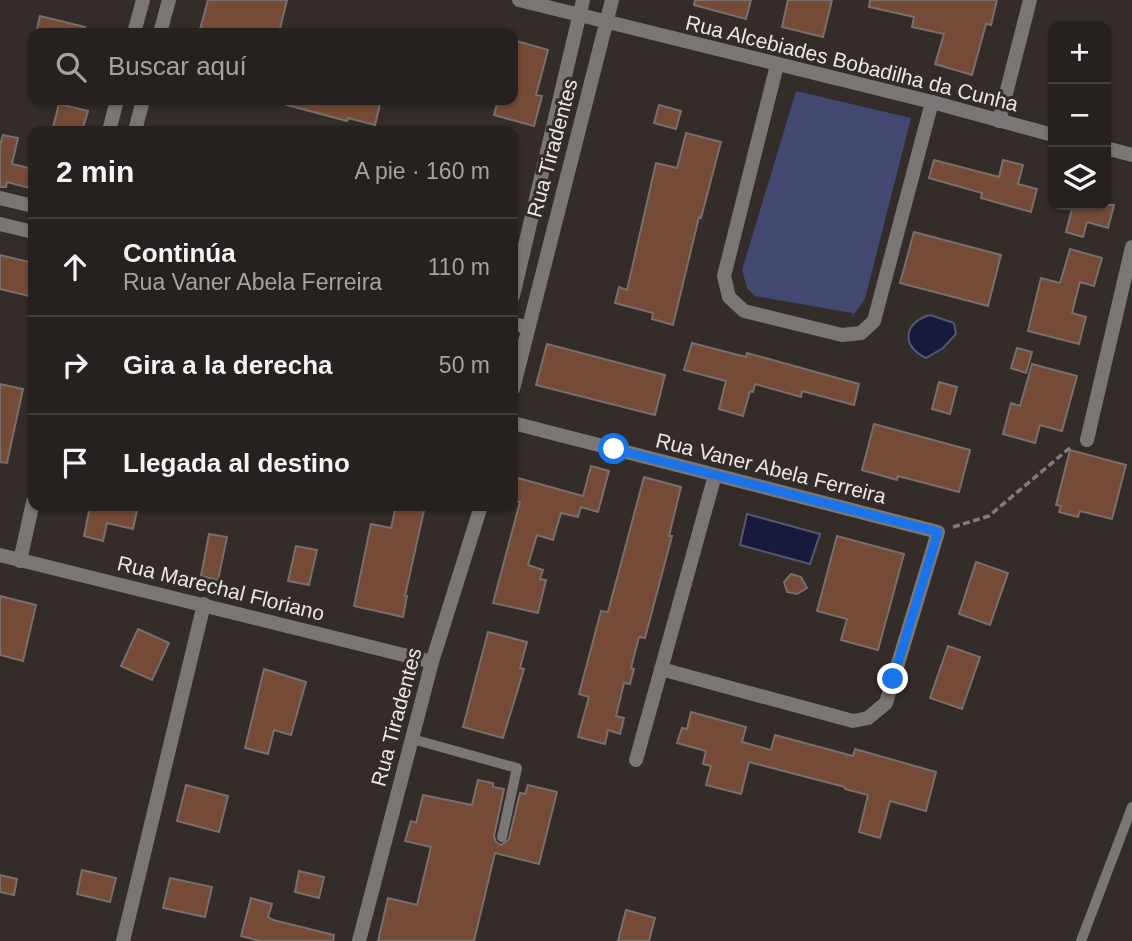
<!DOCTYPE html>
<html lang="es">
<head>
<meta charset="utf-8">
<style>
  body { margin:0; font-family:Arial,sans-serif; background:#2e2928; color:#f1f3f6 }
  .controls { position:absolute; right:21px; top:21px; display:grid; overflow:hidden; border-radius:14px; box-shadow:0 2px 5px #0004 }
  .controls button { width:63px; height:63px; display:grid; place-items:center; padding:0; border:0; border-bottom:2px solid #423e3d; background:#26211f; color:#f1f3f6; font:35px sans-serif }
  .stop { position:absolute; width:21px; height:21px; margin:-16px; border:5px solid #1a73e8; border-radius:50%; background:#fff }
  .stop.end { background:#1a73e8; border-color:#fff; box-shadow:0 2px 7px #0008 }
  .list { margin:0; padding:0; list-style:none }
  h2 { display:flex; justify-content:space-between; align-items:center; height:91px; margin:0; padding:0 28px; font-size:30px }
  h2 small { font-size:23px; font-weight:400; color:#a4a3a4 }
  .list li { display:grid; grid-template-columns:46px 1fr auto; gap:21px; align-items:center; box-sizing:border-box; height:98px; padding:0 28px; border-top:2px solid #423e3d }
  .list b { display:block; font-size:26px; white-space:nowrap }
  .list p { margin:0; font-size:23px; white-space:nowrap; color:#a4a3a4 }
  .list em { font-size:23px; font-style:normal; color:#a4a3a4 }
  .icon { flex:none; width:38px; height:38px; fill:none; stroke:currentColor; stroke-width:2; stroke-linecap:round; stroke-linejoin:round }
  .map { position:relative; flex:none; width:1132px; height:941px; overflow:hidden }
  .search { position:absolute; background:#26211f; box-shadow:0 2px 5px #0004; left:28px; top:28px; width:490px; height:77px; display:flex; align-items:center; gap:18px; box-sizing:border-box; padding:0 24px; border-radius:14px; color:#a4a3a4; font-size:26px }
  .panel { position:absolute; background:#26211f; box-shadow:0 2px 5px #0004; left:28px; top:126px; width:490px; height:385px; border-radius:14px }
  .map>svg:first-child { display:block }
  .green { fill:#42486f }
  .water { fill:#171a3d; stroke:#57576f; stroke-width:2 }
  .building { fill:#754a36; stroke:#776f6b; stroke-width:2 }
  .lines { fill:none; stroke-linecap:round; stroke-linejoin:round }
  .path { stroke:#827c79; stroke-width:3.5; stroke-dasharray:7 3.5; stroke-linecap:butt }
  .service { stroke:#7a7675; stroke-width:10 }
  .minor { stroke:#7a7675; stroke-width:14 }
  .tertiary { stroke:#7a7675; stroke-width:14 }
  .route { stroke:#1a73e8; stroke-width:9 }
  .labels { text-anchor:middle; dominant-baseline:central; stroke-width:6; stroke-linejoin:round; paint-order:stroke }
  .street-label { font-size:21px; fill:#ebe6e4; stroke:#332c29 }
</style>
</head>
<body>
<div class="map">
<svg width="1132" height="941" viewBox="0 0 1132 941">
  <rect width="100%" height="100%" fill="#332c29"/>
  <polygon class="green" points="796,91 911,118 865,299 852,317 852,313 755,296 747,288 742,270"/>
  <g class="water">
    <path d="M930,315L954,323L956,334L943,348L926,358C900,346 904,322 930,315Z"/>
    <polygon points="747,514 820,534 810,564 740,545"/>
  </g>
  <g class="building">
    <polygon points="208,0 287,0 279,33 199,33"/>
    <polygon points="695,0 751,0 746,19 694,5"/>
    <polygon points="788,0 832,0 823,37 782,27"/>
    <polygon points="870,0 997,0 991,25 986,24 972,75 935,64 944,34 912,27 914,17 869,7"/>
    <polygon points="40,16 85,27 84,33 36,33"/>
    <polygon points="513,40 548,50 536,95 542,96 534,126 494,115 498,100 513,100"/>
    <polygon points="288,100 381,100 375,125 348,118 347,121 287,105"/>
    <polygon points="59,104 88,111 82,131 52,131"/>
    <polygon points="659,105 681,111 676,129 654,123"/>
    <polygon points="686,133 721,142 701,218 699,217 673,325 652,319 653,313 615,303 619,287 627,290 656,163 677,168"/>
    <polygon points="3,135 18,138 12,164 33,169 33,189 7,182 6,187 0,187 0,145"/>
    <polygon points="934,160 999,177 1003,160 1023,165 1018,184 1037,189 1031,212 981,198 982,193 929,178"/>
    <polygon points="1073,205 1114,205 1108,228 1087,222 1083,237 1066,232"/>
    <polygon points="914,232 1001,255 988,306 900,283"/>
    <polygon points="1070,249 1102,258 1094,286 1080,282 1072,313 1086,317 1079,344 1028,331 1041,278 1060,283"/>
    <polygon points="0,255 33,263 33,297 0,289"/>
    <polygon points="692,343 746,357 747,353 859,384 854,405 802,391 801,397 755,384 753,392 750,391 743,416 719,409 726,381 684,370"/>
    <polygon points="547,344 665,375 655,415 536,385"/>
    <polygon points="1017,348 1032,352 1026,373 1011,368"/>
    <polygon points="1032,364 1077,376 1062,431 1040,425 1035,443 1003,434 1011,403 1020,406"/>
    <polygon points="939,382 957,387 950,414 932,409"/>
    <polygon points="0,384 23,389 7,463 0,462"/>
    <polygon points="874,424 970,450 959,492 898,476 897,480 862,470"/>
    <polygon points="1070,450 1126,465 1112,519 1080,511 1078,517 1059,512 1061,506 1056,505"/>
    <polygon points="591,466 609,471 598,512 581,507 578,517 561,513 553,540 537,535 528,565 543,570 540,579 546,580 538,613 493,603 520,502 513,500 518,478 583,496"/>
    <polygon points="644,477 681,487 669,536 672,536 645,638 639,637 631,668 634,669 630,684 624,683 616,716 624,718 620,734 608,730 605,744 578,737 589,697 579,694 601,611 608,612"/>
    <polygon points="90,506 138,506 133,529 107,523 103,541 84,536"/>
    <polygon points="396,506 425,506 405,596 407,596 403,617 354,606 371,524 391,528"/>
    <polygon points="209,534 227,537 218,580 201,576"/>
    <polygon points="837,536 904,554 878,650 841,640 847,619 817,611"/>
    <polygon points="296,546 317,550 309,585 288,581"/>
    <polygon points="976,562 1008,573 990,625 959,614"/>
    <polygon points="791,574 801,577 807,588 797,594 787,592 784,582"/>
    <polygon points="0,596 36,605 23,661 0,655"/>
    <polygon points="138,629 169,643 152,680 121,666"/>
    <polygon points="488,632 527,642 520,668 524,669 503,738 463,727"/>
    <polygon points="948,646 980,657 962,709 930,698"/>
    <polygon points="264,669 306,682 291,735 274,730 268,754 245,748"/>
    <polygon points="691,712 746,727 742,742 771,750 775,735 853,756 855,749 936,772 926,811 890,801 880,838 859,832 868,795 845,789 845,787 749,762 741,794 706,785 711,766 703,764 706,751 677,743 682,728 687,729"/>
    <polygon points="478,780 493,783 493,787 504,789 494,836 496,842 501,845 509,839 520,793 525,794 528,785 557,792 539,864 495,853 474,941 378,941 388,898 417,905 431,847 405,841 411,821 416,823 423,795 472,805"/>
    <polygon points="186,785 228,796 219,832 177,821"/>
    <polygon points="82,870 116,878 110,902 77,894"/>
    <polygon points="299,871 324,877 319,898 295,892"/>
    <polygon points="0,875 17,879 14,895 0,892"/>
    <polygon points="170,878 212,887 205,917 163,908"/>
    <polygon points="251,898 272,904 268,917 273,920 334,935 333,941 260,941 241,936"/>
    <polygon points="626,910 655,918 649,941 618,941"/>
  </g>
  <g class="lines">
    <polyline class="path" points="953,527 989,516 1072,446"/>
    <g class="service">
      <polyline points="412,739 517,768 502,837"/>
      <polyline points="1081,941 1132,807"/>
    </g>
    <g class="minor">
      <polyline points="134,33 143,0"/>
      <polyline points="160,33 169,0"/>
      <polyline points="777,65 724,276 729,297 744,311 842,335 861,333 874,321 932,102"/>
      <polyline points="999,121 1030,0"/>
      <polyline points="109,131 117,100"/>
      <polyline points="135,131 143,100"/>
      <polyline points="0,198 33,206"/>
      <polyline points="0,224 33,232"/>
      <polyline points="513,296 583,0"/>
      <polyline points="513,324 527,327"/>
      <polyline points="513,389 612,0"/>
      <polyline points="513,423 938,532 886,703 868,718 853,721 661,669"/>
      <polyline points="1087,440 1132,247"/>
      <polyline points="0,555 432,662"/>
      <polyline points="20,561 33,502"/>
      <polyline points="636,760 715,475"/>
      <polyline points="123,941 204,604"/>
      <polyline points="359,941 432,662 481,506"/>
    </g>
    <g class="tertiary">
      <polyline points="519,0 932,102 1053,135"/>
      <polyline points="1106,148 1132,155"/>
    </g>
  </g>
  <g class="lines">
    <polyline class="route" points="614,449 938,532 893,679"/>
  </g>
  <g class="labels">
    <g class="street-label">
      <text transform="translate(852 63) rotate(14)">Rua Alcebiades Bobadilha da Cunha</text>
      <text transform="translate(552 148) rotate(-75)">Rua Tiradentes</text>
      <text transform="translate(771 468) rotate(14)">Rua Vaner Abela Ferreira</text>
      <text transform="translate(221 588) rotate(14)">Rua Marechal Floriano</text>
      <text transform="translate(396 717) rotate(-75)">Rua Tiradentes</text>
    </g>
  </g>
</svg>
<div class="controls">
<button>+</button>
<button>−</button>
<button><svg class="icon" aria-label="layers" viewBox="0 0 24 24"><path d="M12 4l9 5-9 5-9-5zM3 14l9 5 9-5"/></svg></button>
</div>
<div class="stop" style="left:614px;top:449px"></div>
<div class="stop end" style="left:893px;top:679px"></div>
<div class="search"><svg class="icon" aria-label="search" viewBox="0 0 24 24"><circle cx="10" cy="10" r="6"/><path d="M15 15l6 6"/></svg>Buscar aquí</div>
<section class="panel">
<h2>2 min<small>A pie · 160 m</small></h2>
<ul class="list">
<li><svg class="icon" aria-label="ahead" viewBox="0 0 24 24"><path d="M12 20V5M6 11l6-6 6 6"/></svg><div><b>Continúa</b><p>Rua Vaner Abela Ferreira</p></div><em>110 m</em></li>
<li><svg class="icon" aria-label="right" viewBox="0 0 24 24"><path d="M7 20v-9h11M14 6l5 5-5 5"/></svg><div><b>Gira a la derecha</b></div><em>50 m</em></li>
<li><svg class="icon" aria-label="arrive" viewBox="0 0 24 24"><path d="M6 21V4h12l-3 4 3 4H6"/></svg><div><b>Llegada al destino</b></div></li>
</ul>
</section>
</div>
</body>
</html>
